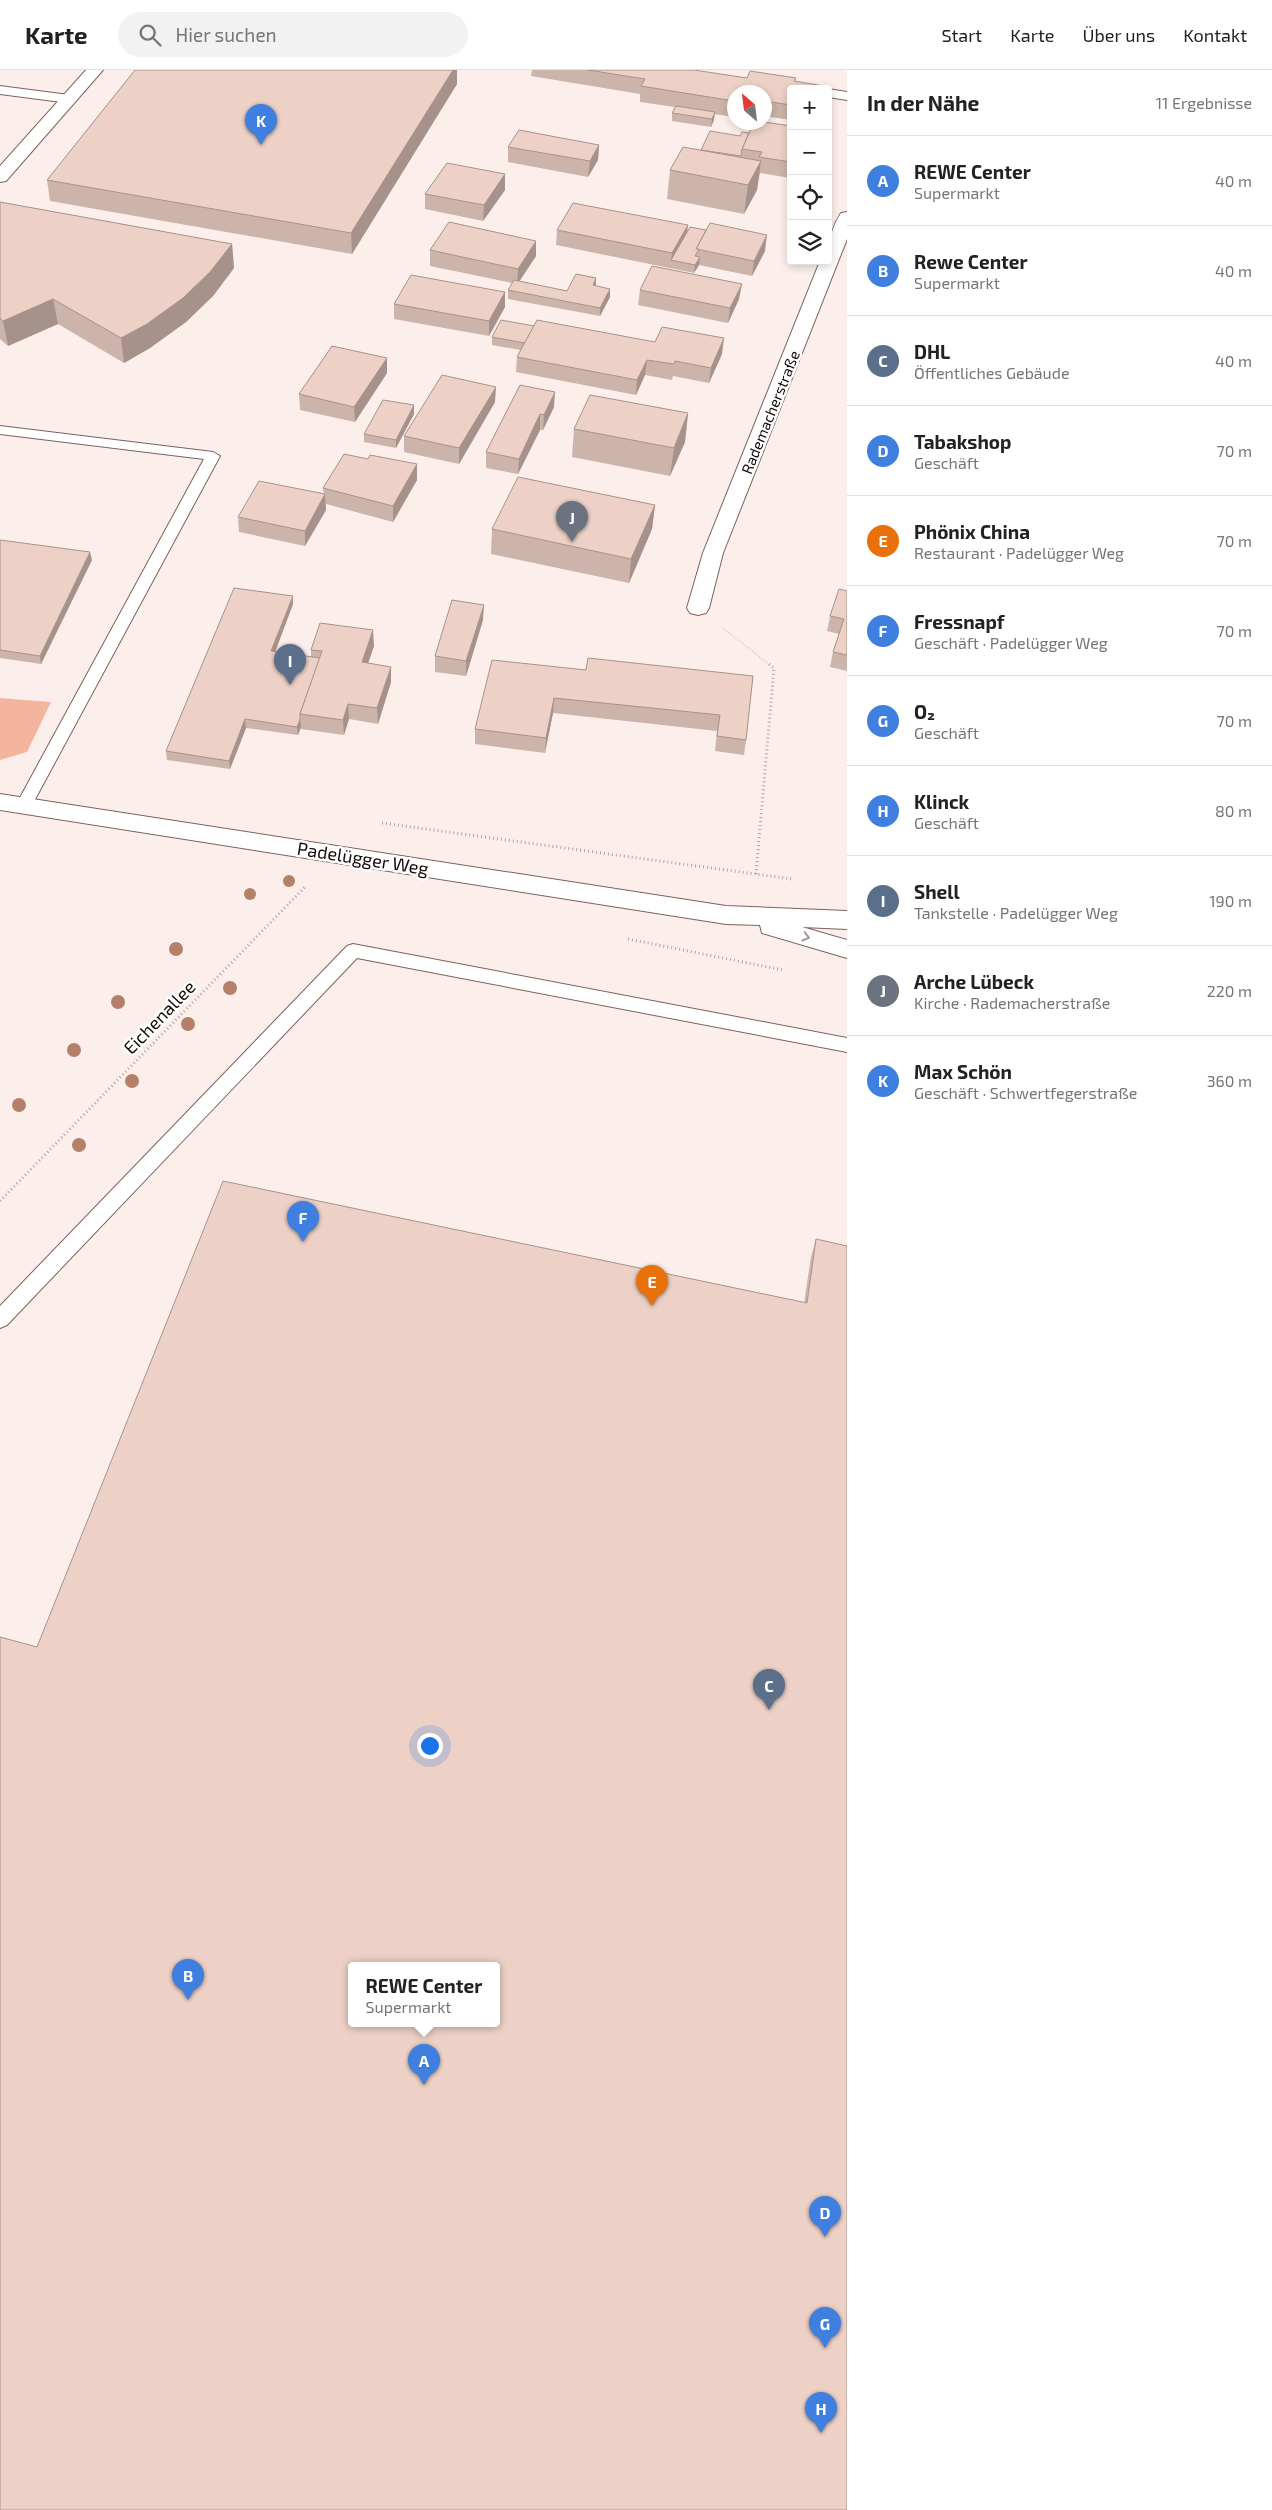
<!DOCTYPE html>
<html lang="de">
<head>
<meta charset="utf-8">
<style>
  body { margin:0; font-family:"Exo 2",sans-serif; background:#f2f2f2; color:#222 }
  .controls { position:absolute; right:15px; top:15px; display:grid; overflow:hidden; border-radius:5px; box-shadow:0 2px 8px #0003 }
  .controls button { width:45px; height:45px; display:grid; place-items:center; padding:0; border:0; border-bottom:1px solid #e0e0e0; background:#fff; color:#222; font:25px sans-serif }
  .compass { position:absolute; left:727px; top:15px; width:45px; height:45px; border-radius:50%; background:#fff; box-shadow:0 2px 8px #0003; rotate:332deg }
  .you { position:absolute; left:429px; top:1675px; width:18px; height:18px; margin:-12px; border:4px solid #fff; border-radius:50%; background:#1a73e8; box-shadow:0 0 0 8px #1a73e833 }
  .badge { display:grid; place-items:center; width:32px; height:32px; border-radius:50%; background:#db2777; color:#fff; font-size:16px; font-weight:700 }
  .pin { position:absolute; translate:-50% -41px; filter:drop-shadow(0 1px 2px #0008) }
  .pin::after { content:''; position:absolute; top:26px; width:18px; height:15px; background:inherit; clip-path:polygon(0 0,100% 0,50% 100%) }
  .popup { position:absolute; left:348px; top:1892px; width:152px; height:65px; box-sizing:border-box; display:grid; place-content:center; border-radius:5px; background:#fff; filter:drop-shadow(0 1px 4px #0005); font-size:16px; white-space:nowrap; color:#767676 }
  .popup b { font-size:19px; color:#222 }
  .popup::after { content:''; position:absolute; left:50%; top:100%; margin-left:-10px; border:10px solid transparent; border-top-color:#fff }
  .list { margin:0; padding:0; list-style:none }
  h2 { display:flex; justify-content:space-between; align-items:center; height:65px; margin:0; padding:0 20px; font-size:21px }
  h2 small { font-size:16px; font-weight:400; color:#767676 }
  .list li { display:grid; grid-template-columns:32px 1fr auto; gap:15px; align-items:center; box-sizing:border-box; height:90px; padding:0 20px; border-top:1px solid #e0e0e0 }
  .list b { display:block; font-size:19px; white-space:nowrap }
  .list p { margin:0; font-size:16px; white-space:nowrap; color:#767676 }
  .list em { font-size:16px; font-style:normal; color:#767676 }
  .icon { flex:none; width:28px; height:28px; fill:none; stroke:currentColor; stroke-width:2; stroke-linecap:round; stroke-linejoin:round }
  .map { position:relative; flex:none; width:847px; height:2440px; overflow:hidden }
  header { display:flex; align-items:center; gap:30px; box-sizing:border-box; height:70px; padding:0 25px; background:#fff; border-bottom:1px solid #e0e0e0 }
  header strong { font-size:24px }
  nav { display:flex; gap:28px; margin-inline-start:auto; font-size:18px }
  .search { width:350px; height:45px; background:#f2f2f2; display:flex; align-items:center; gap:12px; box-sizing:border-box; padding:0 18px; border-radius:28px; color:#767676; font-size:19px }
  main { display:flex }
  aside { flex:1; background:#fff }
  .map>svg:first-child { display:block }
  .green { fill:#f4b59f }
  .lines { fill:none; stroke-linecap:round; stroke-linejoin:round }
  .service-casing { stroke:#7c6259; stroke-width:2 }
  .minor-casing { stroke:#7c6259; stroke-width:2 }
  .secondary-casing { stroke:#7c6259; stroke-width:2 }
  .path-far1 { stroke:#b1a5a2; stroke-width:2; stroke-dasharray:0.5 2.5; stroke-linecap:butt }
  .path { stroke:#b1a5a2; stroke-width:3; stroke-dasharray:1 3; stroke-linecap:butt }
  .service { fill:#fff; fill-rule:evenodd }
  .minor { fill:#fff; fill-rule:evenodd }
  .secondary { fill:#fff; fill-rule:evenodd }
  .tree { fill:#b4806a }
  .wall { fill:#cdb4aa }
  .shaded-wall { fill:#a7928b }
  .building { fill:#eed1c6; stroke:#a7928b; fill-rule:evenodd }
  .oneway { stroke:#a19d9c }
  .labels { text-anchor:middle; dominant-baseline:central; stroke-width:5; stroke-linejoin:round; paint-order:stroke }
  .far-street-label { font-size:15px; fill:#150b08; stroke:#fff }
  .street-label { font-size:18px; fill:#150b08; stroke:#fff }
</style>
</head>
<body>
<header>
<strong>Karte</strong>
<div class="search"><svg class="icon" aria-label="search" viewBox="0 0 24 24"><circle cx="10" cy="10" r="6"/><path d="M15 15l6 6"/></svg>Hier suchen</div>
<nav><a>Start</a><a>Karte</a><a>Über uns</a><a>Kontakt</a></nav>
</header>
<main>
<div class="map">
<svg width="847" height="2440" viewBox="0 0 847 2440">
  <rect width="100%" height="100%" fill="#fcefeb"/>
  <polygon class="green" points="0,628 51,632 27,682 0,690"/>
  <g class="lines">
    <g class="service-casing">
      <g id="service">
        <polygon points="0,16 69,25 75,29 69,33 0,24"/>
        <polygon points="828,19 847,22 847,30 828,27"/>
        <polygon points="0,356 213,382 220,386 32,735 30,739 18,739 16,735 204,389 0,364"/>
        <polygon points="353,874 847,968 847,982 357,888 7,1255 0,1258 0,1236 347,876"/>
      </g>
    </g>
    <g class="minor-casing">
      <g id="minor">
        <polygon points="86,0 103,0 6,111 0,112 0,96"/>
        <path d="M847,142V169L723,483L709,538L706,543L698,545L690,543L687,538L703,483L820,191H828C828,174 831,158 841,143Z"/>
      </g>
    </g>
    <g class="secondary-casing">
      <polygon id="secondary" points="0,724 726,836 847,841 847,859 802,857 847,870 847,888 762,863 760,855 726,854 0,740"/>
    </g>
    <polyline class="path-far1" points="724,559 771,596"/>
    <g class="path">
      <polyline points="382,753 792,809"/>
      <polyline points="756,804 774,598 769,594"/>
      <polyline points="628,869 783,900"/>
      <polyline points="0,1131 306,816"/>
    </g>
    <use href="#service" class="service"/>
    <use href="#minor" class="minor"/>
    <use href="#secondary" class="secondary"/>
  </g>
  <g class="tree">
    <circle cx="289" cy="811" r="6"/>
    <circle cx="250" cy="824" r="6"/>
    <circle cx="176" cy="879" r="7"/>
    <circle cx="230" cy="918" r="7"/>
    <circle cx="118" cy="932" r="7"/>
    <circle cx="188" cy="954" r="7"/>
    <circle cx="74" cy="980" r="7"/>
    <circle cx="132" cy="1011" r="7"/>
    <circle cx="19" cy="1035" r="7"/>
    <circle cx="79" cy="1075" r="7"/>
  </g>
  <g class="wall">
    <polygon points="135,0 457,0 457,14 352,184 50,131 47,110"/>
    <polygon points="532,0 694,0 747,8 796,8 795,11 824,16 824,19 791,19 791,50 764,46 764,22 734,22 734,47 714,44 714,50 711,57 672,51 672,43 675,37 640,32 640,24 531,6"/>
    <polygon points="791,56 790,108 760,103 757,120 744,144 667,129 670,100 701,80 749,63"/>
    <polygon points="599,75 598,90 588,107 508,92 508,77"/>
    <polygon points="505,120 483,151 425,139 425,124"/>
    <polygon points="0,132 232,174 234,198 213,226 186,252 150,278 124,293 58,254 8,276 0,269"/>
    <polygon points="688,155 687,163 765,181 752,206 699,195 694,203 556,175 557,160"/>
    <polygon points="430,180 536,186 519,211 567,221 596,208 596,216 610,227 600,246 508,229 508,220 512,213 430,196"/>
    <polygon points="640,220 739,229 728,253 638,235"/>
    <polygon points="505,222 505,237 489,266 394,249 394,234"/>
    <polygon points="534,256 655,272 722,284 709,313 673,306 672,310 645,305 636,325 516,302 517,287 520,280 492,275 492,267"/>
    <polygon points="387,288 387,303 355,352 300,340 299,324"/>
    <polygon points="520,315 554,337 543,360 540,360 518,404 486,398 486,382"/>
    <polygon points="495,332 459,394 404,382 404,366"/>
    <polygon points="688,343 685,372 670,406 572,387 574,359"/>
    <polygon points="414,344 396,378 364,372 364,364"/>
    <polygon points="368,389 417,394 417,410 393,452 326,434 326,440 305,476 239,462 238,447 324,424 323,418"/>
    <polygon points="655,435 652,459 629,513 491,484 492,459"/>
    <polygon points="0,470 92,490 41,594 0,588"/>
    <polygon points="847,521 847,601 830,597 833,582 839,564 827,561 830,546"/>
    <polygon points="293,526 293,534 275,582 311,587 311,580 374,576 368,593 391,612 378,654 349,649 344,665 301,659 301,657 298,665 246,658 230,699 167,690 166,681"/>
    <polygon points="483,550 466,606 435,602 435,586"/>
    <polygon points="586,600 753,606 746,670 744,685 715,681 717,661 553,643 545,683 475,674 475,659"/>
    <polygon points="816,1169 847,2440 37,1577 804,1233 811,1187"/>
  </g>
  <g class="shaded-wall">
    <polygon points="453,0 457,0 457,14 352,184 351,163"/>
    <polygon points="715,42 714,50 711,57 712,49"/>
    <polygon points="599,75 598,90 588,107 590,91"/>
    <polygon points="761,91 757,120 744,144 748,115"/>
    <polygon points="505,104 505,120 483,151 484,135"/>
    <polygon points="688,155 686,170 671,190 670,198 672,183"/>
    <polygon points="767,165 765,181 752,206 754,191"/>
    <polygon points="536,171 536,186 517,215 518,199"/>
    <polygon points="232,174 234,198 213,226 186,252 150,278 124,293 121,268"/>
    <polygon points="700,187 699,195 694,203 695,195"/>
    <polygon points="596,208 596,216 593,215"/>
    <polygon points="742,214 739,229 728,253 730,238"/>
    <polygon points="610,219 610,227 600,246 600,238"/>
    <polygon points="505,222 505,237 489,266 489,251"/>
    <polygon points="53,229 58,254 8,276 3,251"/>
    <polygon points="724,268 722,284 709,313 711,298"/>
    <polygon points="387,288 387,303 355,352 354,337"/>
    <polygon points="647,290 645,305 636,325 637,310"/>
    <polygon points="496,317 495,332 459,394 459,378"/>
    <polygon points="555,322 554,337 543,360 544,345"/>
    <polygon points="414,335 414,344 396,378 396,370"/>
    <polygon points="688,343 685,372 670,406 674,378"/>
    <polygon points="540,344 540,360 518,404 519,389"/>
    <polygon points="417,394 417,410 393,452 393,436"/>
    <polygon points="325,424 326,440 305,476 305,461"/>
    <polygon points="655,435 652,459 629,513 631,489"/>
    <polygon points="90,482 92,490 41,594 40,586"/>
    <polygon points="293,526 293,534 272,590 271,581"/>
    <polygon points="484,535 483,550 466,606 466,591"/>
    <polygon points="373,560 374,576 363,608 362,592"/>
    <polygon points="391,597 391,612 378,654 377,638"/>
    <polygon points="554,628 553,643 545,683 546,668"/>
    <polygon points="348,634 349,649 344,665 343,650"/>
    <polygon points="245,649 246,658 230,699 229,691"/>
    <polygon points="300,649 301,657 298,665 297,657"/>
  </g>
  <g class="building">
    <polygon points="135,0 453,0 351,163 47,110"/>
    <polygon points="588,0 694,0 747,8 750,1 796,8 794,11 824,16 823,19 791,19 791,35 764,31 764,22 734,22 734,31 641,16 645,9"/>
    <polygon points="676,36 715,42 712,49 672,43"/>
    <polygon points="754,52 764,52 791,56 791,92 759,87 762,82 742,79"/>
    <polygon points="519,60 599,75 590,91 508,77"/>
    <polygon points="710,61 740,66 742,62 749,63 742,79 741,86 701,80"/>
    <polygon points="683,77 761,91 748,115 670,100"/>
    <polygon points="447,93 505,104 484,135 425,124"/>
    <polygon points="0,132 232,174 210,202 183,228 147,254 121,268 53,229 3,251 0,248"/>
    <polygon points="573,133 688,155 672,183 557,160"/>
    <polygon points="449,152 536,171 518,199 430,180"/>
    <polygon points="710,153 767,165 754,191 696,179"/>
    <polygon points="690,157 706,160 696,179 699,179 695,186 700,187 695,195 671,190"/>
    <polygon points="652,196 742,214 730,238 640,220"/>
    <polygon points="576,204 596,208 593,215 610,219 600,238 508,220 514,210 567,221"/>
    <polygon points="411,205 505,222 489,251 394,234"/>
    <polygon points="501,250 534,256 525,273 492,267"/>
    <polygon points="537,250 655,272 662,257 724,268 711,298 675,291 674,294 647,290 637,310 517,287"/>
    <polygon points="332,276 387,288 354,337 299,324"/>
    <polygon points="442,305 496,317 459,378 404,366"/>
    <polygon points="520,315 555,322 544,345 540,344 519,389 486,382"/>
    <polygon points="590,325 688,343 674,378 574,359"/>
    <polygon points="383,330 414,335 396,370 364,364"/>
    <polygon points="344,384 368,389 370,385 417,394 393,436 323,418"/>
    <polygon points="518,407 655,435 631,489 492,459"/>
    <polygon points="259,411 325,424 305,461 238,447"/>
    <polygon points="0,470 90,482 40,586 0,580"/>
    <polygon points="234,518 293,526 271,581 320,588 300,644 300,649 297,657 245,649 229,691 166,681"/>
    <polygon points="839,519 847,521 847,585 833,582 844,549 830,546"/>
    <polygon points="452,530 484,535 466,591 435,586"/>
    <polygon points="320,553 373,560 362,592 391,597 377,638 348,634 343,650 300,644 322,581 311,580"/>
    <polygon points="588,588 753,606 746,670 717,666 720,645 554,628 546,668 475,659 492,590 586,600"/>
    <path d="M223,1111L807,1233L816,1169L847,1176V2440H0V1567L37,1577ZM352,1896H496V1954H352Z"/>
  </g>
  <defs><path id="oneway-chevron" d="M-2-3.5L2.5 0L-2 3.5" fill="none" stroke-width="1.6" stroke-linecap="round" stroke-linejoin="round" transform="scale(1.25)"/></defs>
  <use class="oneway" href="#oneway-chevron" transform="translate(806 867) rotate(16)"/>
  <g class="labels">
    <g class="far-street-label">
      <text transform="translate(770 342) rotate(-68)">Rademacherstraße</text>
    </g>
    <g class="street-label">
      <text transform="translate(363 788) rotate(9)">Padelügger Weg</text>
      <text transform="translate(159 947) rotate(-46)">Eichenallee</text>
    </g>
  </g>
</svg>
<div class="controls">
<button>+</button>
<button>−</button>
<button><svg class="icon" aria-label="locate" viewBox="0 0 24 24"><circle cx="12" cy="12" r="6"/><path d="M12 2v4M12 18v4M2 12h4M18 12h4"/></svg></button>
<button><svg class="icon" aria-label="layers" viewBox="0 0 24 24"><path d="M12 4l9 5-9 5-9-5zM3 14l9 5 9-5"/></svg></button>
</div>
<svg class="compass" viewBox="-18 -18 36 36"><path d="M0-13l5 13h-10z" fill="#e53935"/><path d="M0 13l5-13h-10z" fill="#767676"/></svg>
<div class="you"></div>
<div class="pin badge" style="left:424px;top:2015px;background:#3f7fe0">A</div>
<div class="popup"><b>REWE Center</b>Supermarkt</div>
<div class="pin badge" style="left:188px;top:1930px;background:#3f7fe0">B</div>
<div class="pin badge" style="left:769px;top:1640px;background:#5c6f8a">C</div>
<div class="pin badge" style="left:825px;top:2167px;background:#3f7fe0">D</div>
<div class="pin badge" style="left:652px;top:1236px;background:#e8710a">E</div>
<div class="pin badge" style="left:303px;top:1172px;background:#3f7fe0">F</div>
<div class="pin badge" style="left:825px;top:2278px;background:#3f7fe0">G</div>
<div class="pin badge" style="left:821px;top:2363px;background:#3f7fe0">H</div>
<div class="pin badge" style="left:290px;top:615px;background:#5c6f8a">I</div>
<div class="pin badge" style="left:572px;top:472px;background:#6b7280">J</div>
<div class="pin badge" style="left:261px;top:75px;background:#3f7fe0">K</div>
</div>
<aside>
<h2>In der Nähe<small>11 Ergebnisse</small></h2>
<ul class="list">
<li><span class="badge" style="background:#3f7fe0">A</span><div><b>REWE Center</b><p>Supermarkt</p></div><em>40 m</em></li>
<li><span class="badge" style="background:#3f7fe0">B</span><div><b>Rewe Center</b><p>Supermarkt</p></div><em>40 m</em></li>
<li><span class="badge" style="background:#5c6f8a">C</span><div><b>DHL</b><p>Öffentliches Gebäude</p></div><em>40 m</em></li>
<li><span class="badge" style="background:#3f7fe0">D</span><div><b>Tabakshop</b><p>Geschäft</p></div><em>70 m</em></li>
<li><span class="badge" style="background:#e8710a">E</span><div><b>Phönix China</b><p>Restaurant · Padelügger Weg</p></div><em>70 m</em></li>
<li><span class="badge" style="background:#3f7fe0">F</span><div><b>Fressnapf</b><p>Geschäft · Padelügger Weg</p></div><em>70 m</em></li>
<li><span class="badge" style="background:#3f7fe0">G</span><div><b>O₂</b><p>Geschäft</p></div><em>70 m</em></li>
<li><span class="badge" style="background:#3f7fe0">H</span><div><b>Klinck</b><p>Geschäft</p></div><em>80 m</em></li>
<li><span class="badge" style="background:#5c6f8a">I</span><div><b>Shell</b><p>Tankstelle · Padelügger Weg</p></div><em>190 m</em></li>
<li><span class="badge" style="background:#6b7280">J</span><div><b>Arche Lübeck</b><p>Kirche · Rademacherstraße</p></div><em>220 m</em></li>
<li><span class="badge" style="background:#3f7fe0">K</span><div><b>Max Schön</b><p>Geschäft · Schwertfegerstraße</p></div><em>360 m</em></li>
</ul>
</aside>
</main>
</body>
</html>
